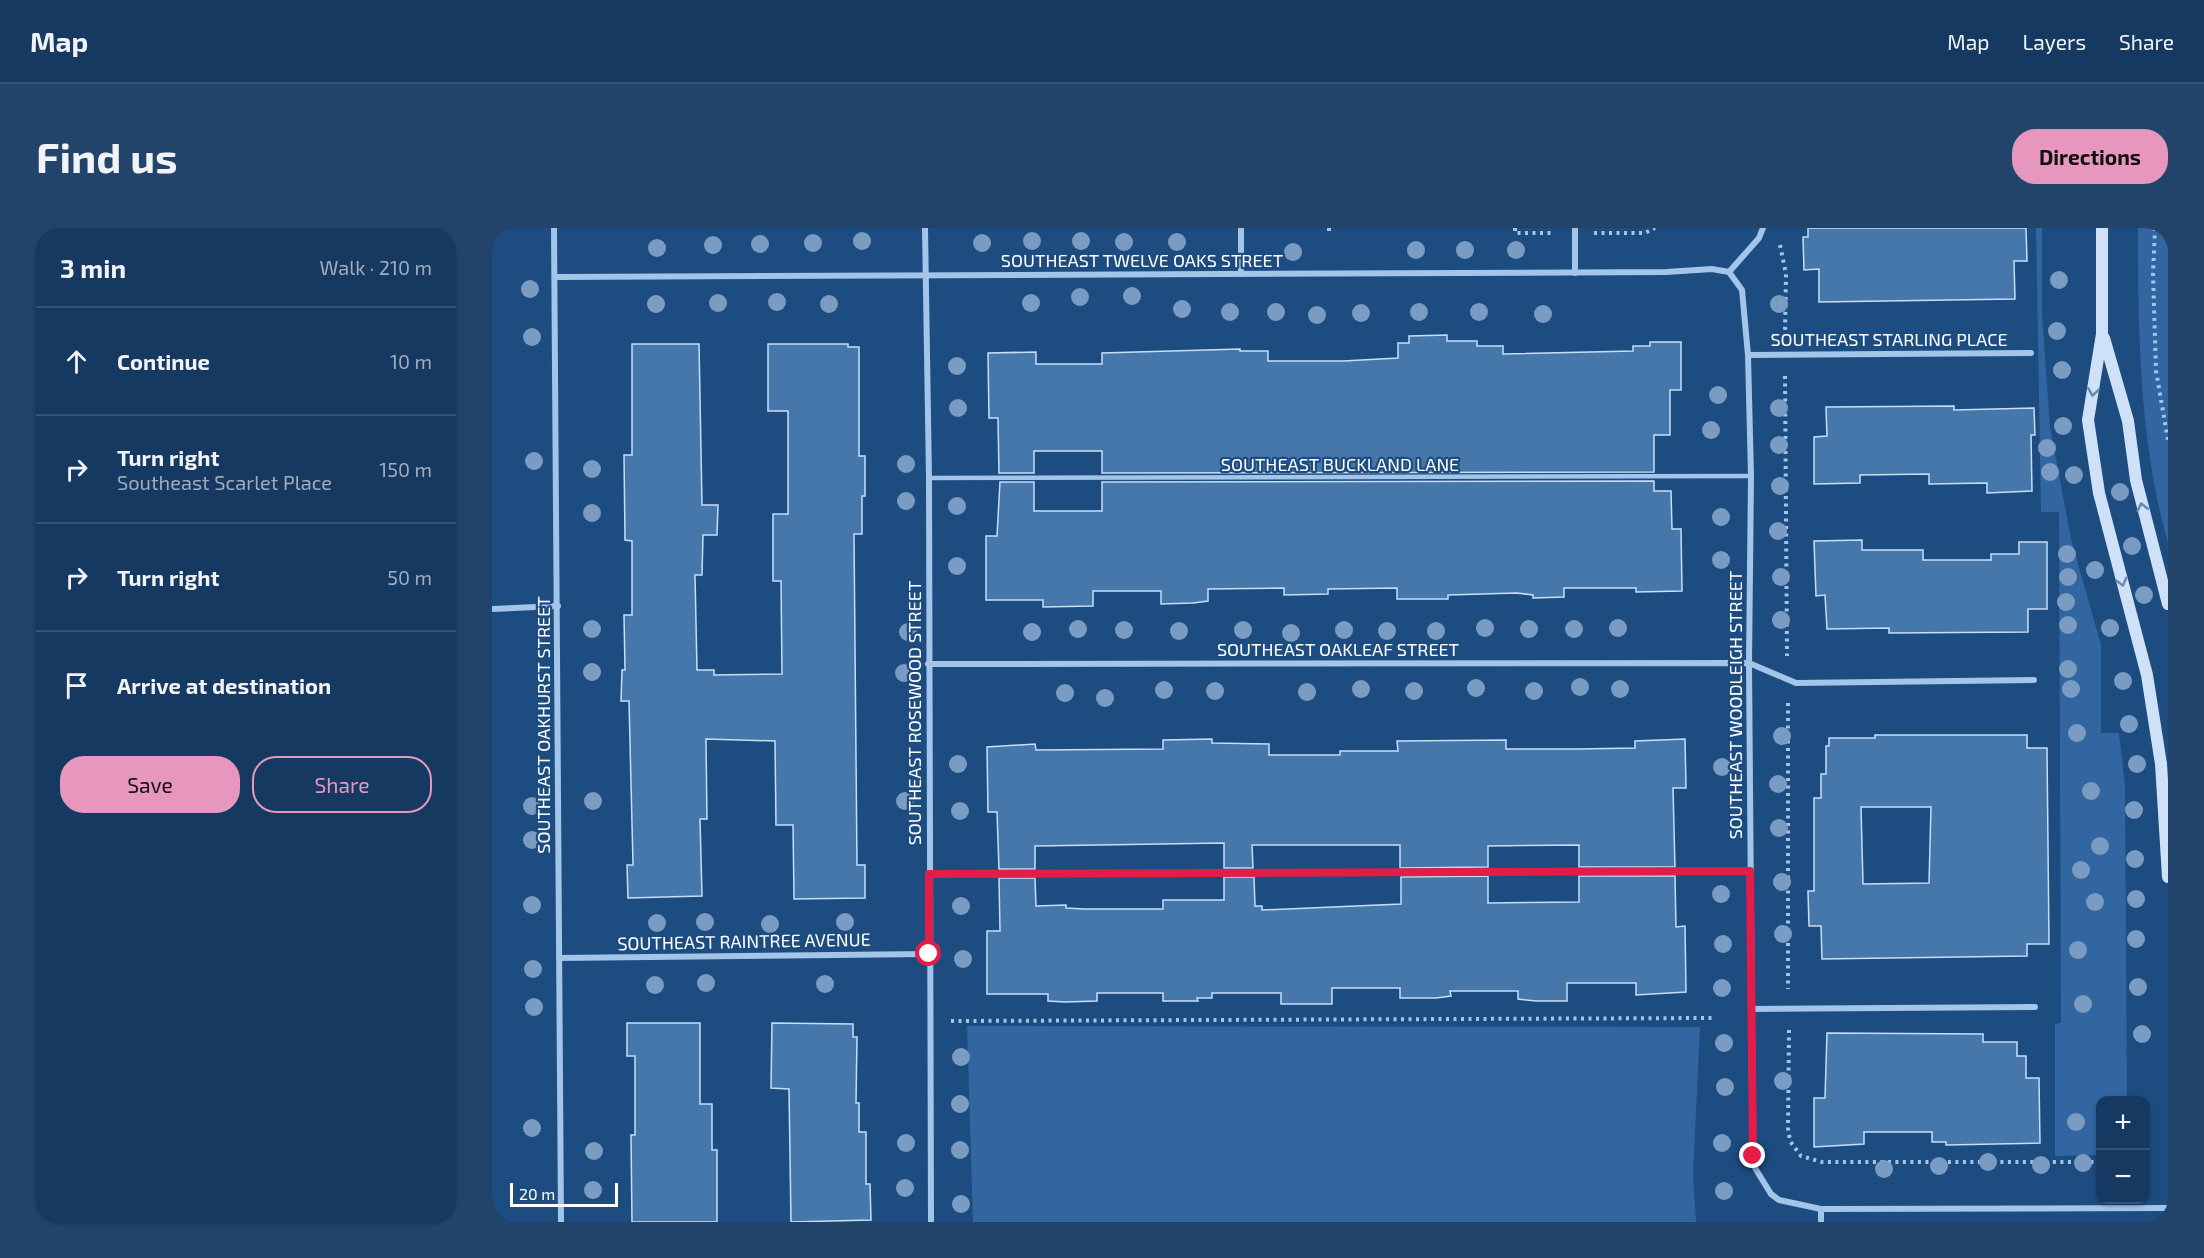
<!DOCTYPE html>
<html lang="en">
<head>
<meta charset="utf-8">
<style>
  body { margin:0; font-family:"Exo 2",sans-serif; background:#23446a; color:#f1f3f6 }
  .controls { position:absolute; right:18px; bottom:18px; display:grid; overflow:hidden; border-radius:12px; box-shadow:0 2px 4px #0004 }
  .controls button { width:54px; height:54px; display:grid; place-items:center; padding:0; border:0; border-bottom:2px solid #355376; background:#163961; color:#f1f3f6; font:30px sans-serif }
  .scale { position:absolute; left:18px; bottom:15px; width:108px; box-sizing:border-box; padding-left:6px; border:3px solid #fff; border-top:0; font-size:16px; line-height:21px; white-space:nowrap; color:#fff; -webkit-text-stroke:4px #1d4c81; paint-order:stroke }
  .stop { position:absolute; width:18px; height:18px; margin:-14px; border:4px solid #e11d48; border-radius:50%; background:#fff }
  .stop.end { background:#e11d48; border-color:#fff; box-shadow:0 2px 6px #0008 }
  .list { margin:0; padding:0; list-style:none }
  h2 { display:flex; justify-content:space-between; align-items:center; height:78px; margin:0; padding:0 24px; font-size:26px }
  h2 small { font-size:20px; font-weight:400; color:#9eacbd }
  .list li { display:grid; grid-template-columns:39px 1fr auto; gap:18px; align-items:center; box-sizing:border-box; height:108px; padding:0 24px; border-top:2px solid #355376 }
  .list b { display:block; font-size:22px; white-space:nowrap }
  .list p { margin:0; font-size:20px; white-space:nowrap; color:#9eacbd }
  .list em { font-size:20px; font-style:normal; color:#9eacbd }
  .actions { display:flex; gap:12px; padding:18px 24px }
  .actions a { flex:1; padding:14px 0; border:2px solid #e797bd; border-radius:24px; text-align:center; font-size:21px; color:#e797bd }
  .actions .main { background:#e797bd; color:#111 }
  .icon { flex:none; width:33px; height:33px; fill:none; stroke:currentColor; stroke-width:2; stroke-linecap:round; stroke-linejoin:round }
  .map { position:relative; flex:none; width:1676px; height:994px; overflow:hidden; border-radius:24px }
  header { display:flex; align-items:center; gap:36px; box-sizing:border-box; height:84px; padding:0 30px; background:#163961; border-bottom:2px solid #355376 }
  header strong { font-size:28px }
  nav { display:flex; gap:33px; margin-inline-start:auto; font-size:21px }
  .intro { display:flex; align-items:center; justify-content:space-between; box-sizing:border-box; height:144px; padding:0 36px }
  h1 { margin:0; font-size:42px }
  .button { padding:15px 27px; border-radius:24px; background:#e797bd; color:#111; font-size:21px; font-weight:700 }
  main { display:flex; gap:36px; padding:0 36px }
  aside { flex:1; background:#163961; border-radius:24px; box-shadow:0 2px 4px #0004 }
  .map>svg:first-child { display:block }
  .green { fill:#3166a0 }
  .building { fill:#4577ab; stroke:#c7def7; stroke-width:1.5; fill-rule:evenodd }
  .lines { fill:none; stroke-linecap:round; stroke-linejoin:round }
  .path { stroke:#a2c5e9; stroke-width:4; stroke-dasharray:3 4.5; stroke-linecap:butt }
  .lane { stroke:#a2c5e9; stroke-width:4.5 }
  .street { stroke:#a2c5e9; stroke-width:6 }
  .secondary { stroke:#cee1f7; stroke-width:12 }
  .tree { fill:#7a9cc2 }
  .oneway { stroke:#6488b0 }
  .route { stroke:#e11d48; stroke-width:8 }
  .labels { text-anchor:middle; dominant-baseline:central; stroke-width:4.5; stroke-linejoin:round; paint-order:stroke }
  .street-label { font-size:18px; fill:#fff; stroke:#1d4c81 }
</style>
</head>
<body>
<header>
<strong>Map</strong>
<nav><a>Map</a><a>Layers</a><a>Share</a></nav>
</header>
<div class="intro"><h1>Find us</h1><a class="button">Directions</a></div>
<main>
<aside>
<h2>3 min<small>Walk · 210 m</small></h2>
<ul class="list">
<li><svg class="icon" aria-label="ahead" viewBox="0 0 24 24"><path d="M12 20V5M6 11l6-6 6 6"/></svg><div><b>Continue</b></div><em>10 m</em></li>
<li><svg class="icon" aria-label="right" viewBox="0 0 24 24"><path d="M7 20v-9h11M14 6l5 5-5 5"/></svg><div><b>Turn right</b><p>Southeast Scarlet Place</p></div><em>150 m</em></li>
<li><svg class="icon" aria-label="right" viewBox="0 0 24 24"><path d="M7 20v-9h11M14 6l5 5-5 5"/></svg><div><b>Turn right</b></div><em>50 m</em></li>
<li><svg class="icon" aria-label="arrive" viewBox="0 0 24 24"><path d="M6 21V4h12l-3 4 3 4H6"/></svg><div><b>Arrive at destination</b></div></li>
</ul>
<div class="actions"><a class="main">Save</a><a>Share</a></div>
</aside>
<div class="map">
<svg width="1676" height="994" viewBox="0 0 1676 994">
  <rect width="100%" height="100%" fill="#1d4c81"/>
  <g class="green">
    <polygon points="1544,0 1550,0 1550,86 1558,199 1579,311 1609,417 1609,505 1627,505 1633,558 1635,872 1608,872 1608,927 1563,928 1563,796 1569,795 1567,284 1549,284"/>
    <path d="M1646,0H1676V315C1647,213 1646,105 1646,0Z"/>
    <polygon points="475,798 1208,799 1201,948 1204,994 481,994"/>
  </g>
  <g class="building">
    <polygon points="1316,0 1534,0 1535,33 1522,33 1523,71 1327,74 1327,41 1312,42 1311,9 1316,9"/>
    <polygon points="955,107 955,113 985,113 985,118 1011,118 1011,126 1141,123 1141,118 1158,118 1158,114 1189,114 1189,162 1178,162 1178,207 1162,207 1162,244 610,245 610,223 542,223 542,245 507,245 506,190 497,190 496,125 544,124 544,136 610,136 610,125 748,121 748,123 776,123 776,133 851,133 906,130 906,115 917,115 917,108"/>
    <polygon points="140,116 207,116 210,277 226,277 225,307 211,307 210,347 203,347 205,442 222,442 222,447 290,446 289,353 281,353 281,286 296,286 296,183 276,183 276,116 356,116 356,119 367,119 367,228 373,228 373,268 370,268 370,306 362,306 365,637 373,637 373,670 302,671 301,597 284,597 283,513 214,511 215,591 208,591 210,668 136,670 135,637 141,637 137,473 129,473 130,442 133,442 132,387 140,387 140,313 133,312 132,227 140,227"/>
    <polygon points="1462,178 1462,182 1542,180 1543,207 1539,207 1540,263 1495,265 1495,255 1437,256 1437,246 1368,247 1368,255 1322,256 1322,209 1335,208 1334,179"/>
    <polygon points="1162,253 1162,263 1179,263 1180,301 1189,301 1190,363 1144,364 1144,360 1072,360 1072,369 1041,370 1041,367 1025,365 956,367 956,371 905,371 905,360 836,361 836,366 792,367 792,360 716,361 716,373 701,375 669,376 669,363 601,363 601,378 551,379 551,372 494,372 494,308 505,308 508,254 542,254 542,283 610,283 610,254"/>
    <polygon points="1370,312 1370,322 1431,322 1431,332 1499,332 1499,326 1527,326 1527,314 1555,314 1555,381 1536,381 1536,404 1397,405 1397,400 1335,401 1333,367 1324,368 1322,313"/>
    <path d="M1383,507H1535V520H1555L1557,716H1535V728L1330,731L1329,698H1317L1316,663H1322V570H1329V546H1334V518H1337V510H1383ZM1369,579H1439L1437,655L1371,656Z"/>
    <polygon points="720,511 720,515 777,516 777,527 848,527 848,523 906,523 905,513 1014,512 1014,521 1085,521 1143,520 1143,513 1193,511 1194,560 1181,560 1183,639 1087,639 1087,617 996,618 996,639 908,640 908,617 760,617 761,640 732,640 732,615 543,618 543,641 507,641 505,584 496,584 495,519 543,516 544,522 671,521 671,512"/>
    <polygon points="996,648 996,675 1087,674 1087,648 1183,648 1184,699 1193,698 1194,764 1144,767 1144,755 1075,755 1075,773 1044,773 1026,771 1026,763 958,763 959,768 944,770 908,770 908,760 840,760 840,776 789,776 789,765 720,765 720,770 705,770 706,773 671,773 671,765 605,765 605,773 573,774 556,773 556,766 495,766 495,703 508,703 507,650 543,650 544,678 574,677 574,680 592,681 671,681 671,672 732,672 732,649 762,649 763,678 770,678 770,682 909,676 909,649"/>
    <polygon points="135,795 208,795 208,876 220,876 220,922 225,922 225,994 140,994 139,907 143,907 143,828 135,828"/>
    <polygon points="280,795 361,796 361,809 365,809 364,875 367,875 367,904 374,904 374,956 378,956 379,992 299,994 297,861 279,860"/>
    <polygon points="1335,805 1491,806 1491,814 1525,814 1525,828 1534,828 1534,850 1547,850 1548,915 1454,917 1454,914 1440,914 1440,904 1372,904 1372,916 1322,919 1322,870 1333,870"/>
  </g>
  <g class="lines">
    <g class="path">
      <polyline points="837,0 837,7"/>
      <polyline points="1023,0 1023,5 1062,5"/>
      <polyline points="1663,0 1661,45 1664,143 1676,212"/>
      <polyline points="1102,5 1153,5 1163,0"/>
      <polyline points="1288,17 1294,46 1293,107"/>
      <polyline points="1293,148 1295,428"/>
      <polyline points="1296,475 1296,761"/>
      <polyline points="459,793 1220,790"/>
      <polyline points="1297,802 1296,900 1298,913 1309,928 1330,934 1608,934"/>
    </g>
    <g class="lane">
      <polyline points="437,250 1259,248"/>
      <polyline points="437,646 1258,643"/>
    </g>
    <g class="street">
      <polyline points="62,0 69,994"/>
      <polyline points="433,0 437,250 439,994"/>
      <polyline points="749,0 749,46"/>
      <polyline points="1083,0 1083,45"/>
      <polyline points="1237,44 1250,62 1256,127 1259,248 1257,435 1261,928 1263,940 1279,966 1287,972 1329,981 1676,980"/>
      <polyline points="1237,44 1267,10 1271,0"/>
      <polyline points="63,49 1174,44 1220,41 1237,44"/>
      <polyline points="1256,127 1539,125"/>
      <polyline points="0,381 66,378"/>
      <polyline points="436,436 1257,435 1304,455 1542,452"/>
      <polyline points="67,730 437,726"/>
      <polyline points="1259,781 1543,779"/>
      <polyline points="1329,981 1329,994"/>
    </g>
    <g class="secondary">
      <polyline points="1610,0 1610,106 1596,192 1607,265 1655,447 1669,536 1676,649"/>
      <polyline points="1612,110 1636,193 1644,252 1676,376"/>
    </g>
  </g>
  <g class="tree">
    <circle cx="370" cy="13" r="9"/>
    <circle cx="540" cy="13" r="9"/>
    <circle cx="589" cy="13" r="9"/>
    <circle cx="632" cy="14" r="9"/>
    <circle cx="685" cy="14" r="9"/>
    <circle cx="321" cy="15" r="9"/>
    <circle cx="490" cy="15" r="9"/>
    <circle cx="268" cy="16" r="9"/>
    <circle cx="221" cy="17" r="9"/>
    <circle cx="165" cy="20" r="9"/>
    <circle cx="924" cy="22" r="9"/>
    <circle cx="973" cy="22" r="9"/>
    <circle cx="1024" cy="22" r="9"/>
    <circle cx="801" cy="24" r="9"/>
    <circle cx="1567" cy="52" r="9"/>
    <circle cx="38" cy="61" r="9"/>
    <circle cx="640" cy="68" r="9"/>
    <circle cx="588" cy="69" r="9"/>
    <circle cx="285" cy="74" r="9"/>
    <circle cx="226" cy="75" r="9"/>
    <circle cx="539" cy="75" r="9"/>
    <circle cx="164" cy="76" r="9"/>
    <circle cx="337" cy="76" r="9"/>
    <circle cx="1287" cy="76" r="9"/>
    <circle cx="690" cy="81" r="9"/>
    <circle cx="738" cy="84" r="9"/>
    <circle cx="784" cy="84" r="9"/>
    <circle cx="927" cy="84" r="9"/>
    <circle cx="987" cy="84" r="9"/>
    <circle cx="869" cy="85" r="9"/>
    <circle cx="1051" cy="86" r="9"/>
    <circle cx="825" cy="87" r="9"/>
    <circle cx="1565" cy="103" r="9"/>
    <circle cx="40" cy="109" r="9"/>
    <circle cx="465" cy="138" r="9"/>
    <circle cx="1570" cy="142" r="9"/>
    <circle cx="1226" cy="167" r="9"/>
    <circle cx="466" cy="180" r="9"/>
    <circle cx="1287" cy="180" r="9"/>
    <circle cx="1571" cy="198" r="9"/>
    <circle cx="1219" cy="202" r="9"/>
    <circle cx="1287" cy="217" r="9"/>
    <circle cx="1555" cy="220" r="9"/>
    <circle cx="42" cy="233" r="9"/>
    <circle cx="414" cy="236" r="9"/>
    <circle cx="100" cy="241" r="9"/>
    <circle cx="1558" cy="244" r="9"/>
    <circle cx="1582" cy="247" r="9"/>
    <circle cx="1288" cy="258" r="9"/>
    <circle cx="1628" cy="264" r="9"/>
    <circle cx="414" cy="273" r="9"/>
    <circle cx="465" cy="278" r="9"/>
    <circle cx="100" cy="285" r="9"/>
    <circle cx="1229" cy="289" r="9"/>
    <circle cx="1286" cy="303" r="9"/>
    <circle cx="1640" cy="318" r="9"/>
    <circle cx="1575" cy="326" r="9"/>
    <circle cx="1229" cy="332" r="9"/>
    <circle cx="465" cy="338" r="9"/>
    <circle cx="1603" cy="342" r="9"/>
    <circle cx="1289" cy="349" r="9"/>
    <circle cx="1576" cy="349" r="9"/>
    <circle cx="1652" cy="367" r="9"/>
    <circle cx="1574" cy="374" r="9"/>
    <circle cx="1289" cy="392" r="9"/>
    <circle cx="1576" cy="397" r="9"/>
    <circle cx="993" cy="400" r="9"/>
    <circle cx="1126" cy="400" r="9"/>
    <circle cx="1618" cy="400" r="9"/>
    <circle cx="100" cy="401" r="9"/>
    <circle cx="586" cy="401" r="9"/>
    <circle cx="1037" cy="401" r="9"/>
    <circle cx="1082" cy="401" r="9"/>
    <circle cx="632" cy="402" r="9"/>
    <circle cx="751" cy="402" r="9"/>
    <circle cx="852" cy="402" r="9"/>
    <circle cx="687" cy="403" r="9"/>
    <circle cx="895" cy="403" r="9"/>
    <circle cx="944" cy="403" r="9"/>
    <circle cx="416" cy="404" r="9"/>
    <circle cx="540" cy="404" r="9"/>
    <circle cx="799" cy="405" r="9"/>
    <circle cx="1576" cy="441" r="9"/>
    <circle cx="100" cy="444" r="9"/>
    <circle cx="412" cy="445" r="9"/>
    <circle cx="1631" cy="453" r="9"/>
    <circle cx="1088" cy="459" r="9"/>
    <circle cx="984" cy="460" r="9"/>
    <circle cx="869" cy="461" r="9"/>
    <circle cx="1128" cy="461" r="9"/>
    <circle cx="1579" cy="461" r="9"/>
    <circle cx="672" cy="462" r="9"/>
    <circle cx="723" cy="463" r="9"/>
    <circle cx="922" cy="463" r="9"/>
    <circle cx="1042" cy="463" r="9"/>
    <circle cx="815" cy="464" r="9"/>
    <circle cx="573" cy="465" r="9"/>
    <circle cx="613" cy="470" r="9"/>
    <circle cx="1637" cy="496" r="9"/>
    <circle cx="1585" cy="505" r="9"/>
    <circle cx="1290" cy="508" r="9"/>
    <circle cx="466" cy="536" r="9"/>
    <circle cx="1645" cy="536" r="9"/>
    <circle cx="1230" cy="539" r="9"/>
    <circle cx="1286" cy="556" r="9"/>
    <circle cx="1599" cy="563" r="9"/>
    <circle cx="101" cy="573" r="9"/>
    <circle cx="413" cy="573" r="9"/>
    <circle cx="40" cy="578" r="9"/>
    <circle cx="1642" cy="582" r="9"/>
    <circle cx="468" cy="583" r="9"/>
    <circle cx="1287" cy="600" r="9"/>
    <circle cx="40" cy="612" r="9"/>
    <circle cx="1608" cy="618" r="9"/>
    <circle cx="1643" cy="631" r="9"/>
    <circle cx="1589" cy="642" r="9"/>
    <circle cx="1290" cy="654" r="9"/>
    <circle cx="1229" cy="666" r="9"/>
    <circle cx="1644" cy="671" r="9"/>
    <circle cx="1603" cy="674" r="9"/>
    <circle cx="40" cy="677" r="9"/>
    <circle cx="469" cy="678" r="9"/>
    <circle cx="213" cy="694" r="9"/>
    <circle cx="353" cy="694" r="9"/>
    <circle cx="165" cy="695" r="9"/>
    <circle cx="278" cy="696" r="9"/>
    <circle cx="1291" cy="706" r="9"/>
    <circle cx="1644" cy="711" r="9"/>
    <circle cx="1231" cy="716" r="9"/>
    <circle cx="1586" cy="722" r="9"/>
    <circle cx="471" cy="731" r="9"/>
    <circle cx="41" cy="741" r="9"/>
    <circle cx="214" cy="755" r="9"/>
    <circle cx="333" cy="756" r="9"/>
    <circle cx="163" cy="757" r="9"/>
    <circle cx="1646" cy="759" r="9"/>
    <circle cx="1230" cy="760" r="9"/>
    <circle cx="1591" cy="776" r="9"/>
    <circle cx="42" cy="779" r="9"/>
    <circle cx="1650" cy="806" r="9"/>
    <circle cx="1232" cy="815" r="9"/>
    <circle cx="469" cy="829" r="9"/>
    <circle cx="1291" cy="853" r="9"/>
    <circle cx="1233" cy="859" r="9"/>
    <circle cx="468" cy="876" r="9"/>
    <circle cx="1584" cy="894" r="9"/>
    <circle cx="40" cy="900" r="9"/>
    <circle cx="414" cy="915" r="9"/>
    <circle cx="1230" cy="915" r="9"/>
    <circle cx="468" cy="922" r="9"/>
    <circle cx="102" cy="923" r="9"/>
    <circle cx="1496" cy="934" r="9"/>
    <circle cx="1591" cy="935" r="9"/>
    <circle cx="1549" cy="937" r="9"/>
    <circle cx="1447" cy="938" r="9"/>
    <circle cx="1392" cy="941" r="9"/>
    <circle cx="413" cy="960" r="9"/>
    <circle cx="101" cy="962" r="9"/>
    <circle cx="1232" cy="963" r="9"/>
    <circle cx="469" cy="976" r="9"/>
  </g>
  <defs><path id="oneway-chevron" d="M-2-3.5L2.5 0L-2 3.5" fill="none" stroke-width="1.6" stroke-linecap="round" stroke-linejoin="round" transform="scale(1.5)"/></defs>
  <g class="oneway">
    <use href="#oneway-chevron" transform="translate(1601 164) rotate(99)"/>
    <use href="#oneway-chevron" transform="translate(1650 279) rotate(-103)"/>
    <use href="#oneway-chevron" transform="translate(1630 354) rotate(75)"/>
  </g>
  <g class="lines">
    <polyline class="route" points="437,726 437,646 1258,643 1261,928"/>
  </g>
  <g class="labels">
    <g class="street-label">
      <text x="650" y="32">SOUTHEAST TWELVE OAKS STREET</text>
      <text x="1397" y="111">SOUTHEAST STARLING PLACE</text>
      <text x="848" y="236">SOUTHEAST BUCKLAND LANE</text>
      <text x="846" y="421">SOUTHEAST OAKLEAF STREET</text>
      <text transform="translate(1243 477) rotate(-90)">SOUTHEAST WOODLEIGH STREET</text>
      <text transform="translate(422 485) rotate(-90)">SOUTHEAST ROSEWOOD STREET</text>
      <text transform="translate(51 497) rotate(-90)">SOUTHEAST OAKHURST STREET</text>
      <text transform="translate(252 713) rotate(-1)">SOUTHEAST RAINTREE AVENUE</text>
    </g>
  </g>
</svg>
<div class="controls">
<button>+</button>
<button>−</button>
</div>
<div class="scale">20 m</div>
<div class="stop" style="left:437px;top:726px"></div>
<div class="stop end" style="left:1261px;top:928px"></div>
</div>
</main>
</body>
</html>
